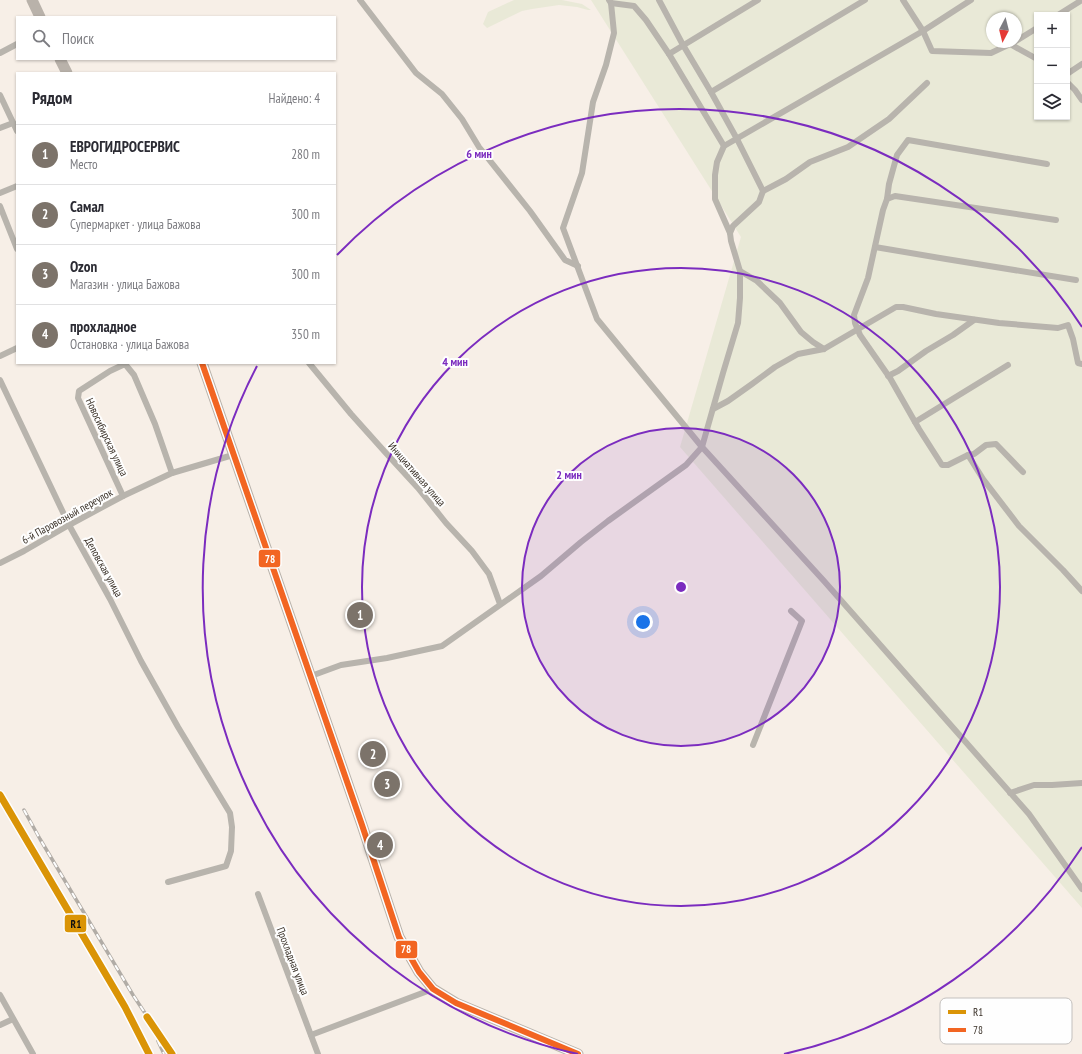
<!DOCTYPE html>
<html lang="ru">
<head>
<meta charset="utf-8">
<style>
  body { margin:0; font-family:"PT Sans Narrow",sans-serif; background:#f2f2f3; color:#2b2b33 }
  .controls { position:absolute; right:12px; top:12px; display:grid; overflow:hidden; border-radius:0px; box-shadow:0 1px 3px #0004 }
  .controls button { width:36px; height:36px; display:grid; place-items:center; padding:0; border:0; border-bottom:1px solid #e1e1e2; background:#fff; color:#2b2b33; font:20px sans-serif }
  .compass { position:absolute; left:986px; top:12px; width:36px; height:36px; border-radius:50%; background:#fff; box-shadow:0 1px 3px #0004; rotate:187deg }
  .you { position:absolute; left:643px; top:622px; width:14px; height:14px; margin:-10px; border:3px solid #fff; border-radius:50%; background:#1a73e8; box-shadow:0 0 0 6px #1a73e833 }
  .badge { display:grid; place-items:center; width:26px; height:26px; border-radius:50%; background:#7c736a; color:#fff; font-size:13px; font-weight:700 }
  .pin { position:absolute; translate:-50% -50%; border:2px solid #fff; box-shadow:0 1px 4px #0006 }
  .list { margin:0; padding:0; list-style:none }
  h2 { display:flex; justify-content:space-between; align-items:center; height:52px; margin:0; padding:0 16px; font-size:17px }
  h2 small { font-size:13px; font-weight:400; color:#7c7c81 }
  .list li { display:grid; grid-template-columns:26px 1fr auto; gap:12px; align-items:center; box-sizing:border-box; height:60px; padding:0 16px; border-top:1px solid #e1e1e2 }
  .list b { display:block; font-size:15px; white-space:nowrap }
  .list p { margin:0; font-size:13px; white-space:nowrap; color:#7c7c81 }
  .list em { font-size:13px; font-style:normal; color:#7c7c81 }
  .icon { flex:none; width:22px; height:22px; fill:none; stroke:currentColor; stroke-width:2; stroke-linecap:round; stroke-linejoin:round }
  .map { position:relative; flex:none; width:1082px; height:1054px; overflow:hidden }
  .search { position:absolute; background:#fff; box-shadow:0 1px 3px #0004; left:16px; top:16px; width:320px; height:44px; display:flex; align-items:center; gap:10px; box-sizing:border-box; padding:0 14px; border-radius:0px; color:#7c7c81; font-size:15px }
  .panel { position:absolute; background:#fff; box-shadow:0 1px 3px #0004; left:16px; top:72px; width:320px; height:292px; border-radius:0px }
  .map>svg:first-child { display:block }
  .green { fill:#e9e9d7; fill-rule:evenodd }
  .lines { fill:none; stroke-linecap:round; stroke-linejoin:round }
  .minor { stroke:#b8b4ad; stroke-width:6 }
  .trunk { stroke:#b9b2aa; stroke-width:11 }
  .rail-casing { stroke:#b1aca6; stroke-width:3.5 }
  .rail { stroke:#fefefe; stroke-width:2; stroke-dasharray:6; stroke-linecap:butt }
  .bus-1-casing { stroke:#fefefe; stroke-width:9 }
  .bus-1 { stroke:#f26522; stroke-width:6 }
  .rail-1-casing { stroke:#fefefe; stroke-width:10 }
  .rail-1 { stroke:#da9406; stroke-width:7 }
  .ring { fill:none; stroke:#7b2cbf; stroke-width:2 }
  .labels { text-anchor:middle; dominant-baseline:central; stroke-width:4; stroke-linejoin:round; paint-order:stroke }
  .street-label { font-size:11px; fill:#393027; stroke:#fefefe }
  .key { fill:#fefefe; stroke:#c3c0be; stroke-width:1 }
  .key-label { font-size:11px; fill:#393027 }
  .centre { fill:#7b2cbf; stroke:#fefefe; stroke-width:2 }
  .ring-label { font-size:12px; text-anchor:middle; font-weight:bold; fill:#7b2cbf; stroke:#fefefe; stroke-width:4; stroke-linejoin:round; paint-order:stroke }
  .line-badge { stroke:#fefefe; stroke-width:1.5 }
  .badge-label { font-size:11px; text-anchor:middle; font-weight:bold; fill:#fff }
  .pale-badge-label { font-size:11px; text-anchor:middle; font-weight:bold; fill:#111 }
</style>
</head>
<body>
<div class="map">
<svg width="1082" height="1054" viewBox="0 0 1082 1054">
  <rect width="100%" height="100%" fill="#f7efe7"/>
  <g class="green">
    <polygon points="514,0 562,0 582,4 591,10 588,10 577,7 559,5 532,9 522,11 487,28 483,24 488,12"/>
    <path d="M591,0H1082V908L680,447L741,237ZM1037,15H1067V117H1037ZM992,18H1016V42H992Z"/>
  </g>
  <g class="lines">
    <g class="minor">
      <polyline points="360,0 416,73 442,94 462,119 479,147 530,211 565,260 578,266"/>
      <polyline points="609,0 611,3 614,33 606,65 593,102 582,173 563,228 597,319 702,447 824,581 1029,814 1082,889"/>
      <polyline points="903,0 923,31 932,51 991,53 1010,44 1037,59"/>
      <polyline points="611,3 634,6 646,20 669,54"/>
      <polyline points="1058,15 1082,0"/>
      <polyline points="1016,41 1037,28"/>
      <polyline points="0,53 17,44"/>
      <polyline points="1067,74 1082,64"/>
      <polyline points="1067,82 1075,90 1082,100"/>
      <polyline points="711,92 865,0"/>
      <polyline points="0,95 17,131"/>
      <polyline points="0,128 13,123"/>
      <polyline points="724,146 669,54 758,0"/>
      <polyline points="763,191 786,179 810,162 848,147 889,119 927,83"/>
      <polyline points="0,193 17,186"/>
      <polyline points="887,199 889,184 897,155 908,140 1047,164"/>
      <polyline points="0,206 17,249"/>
      <polyline points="1056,220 895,196 887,199 883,210 868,278 854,315 855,323 860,335 890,378 919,429 942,465 948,465 968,455 983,479 1019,526 1063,570 1082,591"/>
      <polyline points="730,233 715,199 715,175 717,162 724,146 923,31 971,0"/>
      <polyline points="875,247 946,259 1076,280"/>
      <polyline points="740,271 757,281 780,303 801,332 813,342 824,349"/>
      <polyline points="0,356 17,348"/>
      <polyline points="309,363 351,414 385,452 418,488 446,523 472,551 489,574 500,604"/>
      <polyline points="888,376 898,371 926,351 953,335 974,320"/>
      <polyline points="0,380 69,525 110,599 141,661 178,727 230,813 232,827 231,851 226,866 168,882"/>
      <polyline points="713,409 728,401 752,384 775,367 798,354 824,349 896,307 903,307 936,314 999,323 1058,328 1068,325 1073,339 1078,363 1082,364"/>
      <polyline points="915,422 1008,365"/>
      <polyline points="968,455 974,454 986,445 996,444 1023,472"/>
      <polyline points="123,496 78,398 79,391 110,371 125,364 134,375 155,424 172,473"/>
      <polyline points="0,563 24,551 69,525 123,496 172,473 233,455"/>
      <polyline points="311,676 341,665 387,658 442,646 541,576 581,542 608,521 686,465 702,447 723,373 738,323 740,298 740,271 731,241 730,233 733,226 759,202 763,191 737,139 711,92 683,45 659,0"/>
      <polyline points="753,745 802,621 791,611"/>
      <polyline points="1010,793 1034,785 1052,785 1082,783"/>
      <polyline points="258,894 318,1054"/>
      <polyline points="0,995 33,1054"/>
      <polyline points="0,1025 13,1019"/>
      <polyline points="311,1035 433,989"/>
    </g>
    <g class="trunk">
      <polyline points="32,0 40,17"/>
      <polyline points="60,59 67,73"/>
      <polyline points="202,363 362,825 399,937 419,972 433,989 456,1003 578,1054"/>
    </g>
    <g class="rail-casing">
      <g id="rail">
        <polyline points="24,810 40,839 133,995 172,1054"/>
        <polyline points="158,1041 164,1054"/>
      </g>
    </g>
    <use href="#rail" class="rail"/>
    <g class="bus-1-casing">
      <polyline id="bus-1" points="202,363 362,825 399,937 419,972 433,989 456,1003 578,1054"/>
    </g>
    <use href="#bus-1" class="bus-1"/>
    <g class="rail-1-casing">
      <g id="rail-1">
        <polyline points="0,795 125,1007 149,1054"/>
        <polyline points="147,1017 172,1054"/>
      </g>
    </g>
    <use href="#rail-1" class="rail-1"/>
  </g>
  <circle cx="681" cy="587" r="159" fill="#7b2cbf" fill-opacity=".12"/>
  <g class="ring">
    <circle cx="681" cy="587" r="159"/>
    <circle cx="681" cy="587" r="319"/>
    <path d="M1082 847A478 478 0 0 1 784 1054M578 1054A478 478 0 0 1 257 366M337 255A478 478 0 0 1 1082 327"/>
  </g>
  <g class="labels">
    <g class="street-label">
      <text transform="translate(107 437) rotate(65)">Новосибирская улица</text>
      <text transform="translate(417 474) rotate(49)">Инициативная улица</text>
      <text transform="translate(67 516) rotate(-29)">6-й Паровозный переулок</text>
      <text transform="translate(104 567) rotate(61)">Деповская улица</text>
      <text transform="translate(293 961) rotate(69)">Прохладная улица</text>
    </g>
  </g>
  <rect x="940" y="998" width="132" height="46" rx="6" class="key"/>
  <rect x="948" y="1010" width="18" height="4" fill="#da9406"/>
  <rect x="948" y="1028" width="18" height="4" fill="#f26522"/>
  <g class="key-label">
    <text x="973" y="1016">R1</text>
    <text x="973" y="1034">78</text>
  </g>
  <circle cx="681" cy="587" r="6" class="centre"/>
  <g class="ring-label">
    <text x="479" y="158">6 мин</text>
    <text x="455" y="366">4 мин</text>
    <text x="569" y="479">2 мин</text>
  </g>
  <g class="line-badge">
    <rect x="258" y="549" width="23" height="19" rx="4" fill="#f26522"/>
    <rect x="64" y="914" width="23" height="19" rx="4" fill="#da9406"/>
    <rect x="395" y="940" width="23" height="19" rx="4" fill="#f26522"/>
  </g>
  <g class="badge-label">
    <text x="270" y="563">78</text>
    <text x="406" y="953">78</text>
  </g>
  <g class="pale-badge-label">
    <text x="76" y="928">R1</text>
  </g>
</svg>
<div class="controls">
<button>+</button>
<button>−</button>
<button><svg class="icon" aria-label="layers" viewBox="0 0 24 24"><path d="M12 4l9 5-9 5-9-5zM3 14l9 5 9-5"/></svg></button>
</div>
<svg class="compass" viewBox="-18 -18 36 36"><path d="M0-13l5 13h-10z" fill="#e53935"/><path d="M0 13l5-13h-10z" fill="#7c7c81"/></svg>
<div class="you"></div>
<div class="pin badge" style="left:360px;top:615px">1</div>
<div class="pin badge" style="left:373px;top:754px">2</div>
<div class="pin badge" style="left:387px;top:784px">3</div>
<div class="pin badge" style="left:380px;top:845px">4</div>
<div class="search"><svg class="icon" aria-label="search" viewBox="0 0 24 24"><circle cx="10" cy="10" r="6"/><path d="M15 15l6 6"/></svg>Поиск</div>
<section class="panel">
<h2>Рядом<small>Найдено: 4</small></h2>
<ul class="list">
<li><span class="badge">1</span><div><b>ЕВРОГИДРОСЕРВИС</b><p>Место</p></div><em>280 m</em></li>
<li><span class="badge">2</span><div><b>Самал</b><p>Супермаркет · улица Бажова</p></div><em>300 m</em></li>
<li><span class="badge">3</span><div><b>Ozon</b><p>Магазин · улица Бажова</p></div><em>300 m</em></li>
<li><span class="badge">4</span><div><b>прохладное</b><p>Остановка · улица Бажова</p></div><em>350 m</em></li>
</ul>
</section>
</div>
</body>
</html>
